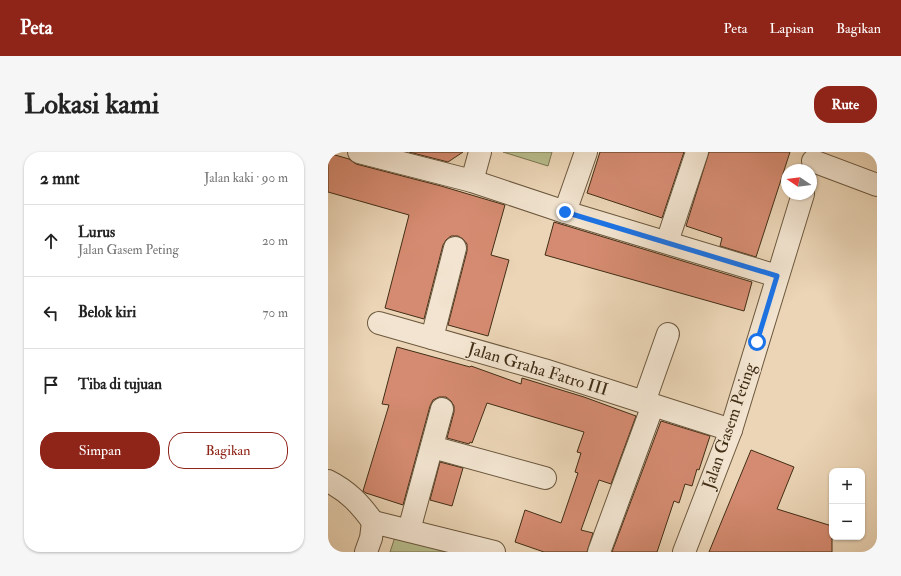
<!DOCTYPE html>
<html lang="id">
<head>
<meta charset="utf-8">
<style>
  body { margin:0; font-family:"IM FELL Double Pica",serif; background:#f6f6f6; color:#222 }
  .controls { position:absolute; right:12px; bottom:12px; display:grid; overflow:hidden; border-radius:8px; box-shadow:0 1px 3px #0004 }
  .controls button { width:36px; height:36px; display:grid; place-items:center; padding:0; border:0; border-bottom:1px solid #e0e0e0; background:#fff; color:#222; font:20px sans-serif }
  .compass { position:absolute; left:453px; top:12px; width:36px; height:36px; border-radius:50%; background:#fff; box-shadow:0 1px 3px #0004; rotate:283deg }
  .stop { position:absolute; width:12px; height:12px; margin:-9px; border:3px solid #1a73e8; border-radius:50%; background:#fff }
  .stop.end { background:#1a73e8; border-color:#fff; box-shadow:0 1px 4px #0008 }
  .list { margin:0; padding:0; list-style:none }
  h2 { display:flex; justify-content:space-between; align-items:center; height:52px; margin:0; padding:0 16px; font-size:17px }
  h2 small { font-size:13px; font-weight:400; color:#767676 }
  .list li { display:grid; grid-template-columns:26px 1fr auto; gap:12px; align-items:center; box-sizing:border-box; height:72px; padding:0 16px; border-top:1px solid #e0e0e0 }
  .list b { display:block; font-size:15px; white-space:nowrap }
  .list p { margin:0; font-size:13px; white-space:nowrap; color:#767676 }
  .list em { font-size:13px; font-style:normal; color:#767676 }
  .actions { display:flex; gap:8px; padding:12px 16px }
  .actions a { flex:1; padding:9px 0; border:1px solid #8f2418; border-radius:16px; text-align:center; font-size:14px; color:#8f2418 }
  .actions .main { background:#8f2418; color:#fff }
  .icon { flex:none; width:22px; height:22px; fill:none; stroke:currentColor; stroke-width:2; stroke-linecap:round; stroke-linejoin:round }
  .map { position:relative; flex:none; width:549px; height:400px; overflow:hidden; border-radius:16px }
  header { display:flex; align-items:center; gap:24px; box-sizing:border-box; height:56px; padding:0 20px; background:#8f2418; color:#fff }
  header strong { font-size:19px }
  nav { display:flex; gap:22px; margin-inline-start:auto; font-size:14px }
  .intro { display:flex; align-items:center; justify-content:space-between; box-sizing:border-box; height:96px; padding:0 24px }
  h1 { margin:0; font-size:28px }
  .button { padding:10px 18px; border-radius:16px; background:#8f2418; color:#fff; font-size:14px; font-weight:700 }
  main { display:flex; gap:24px; padding:0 24px }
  aside { flex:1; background:#fff; border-radius:16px; box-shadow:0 1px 3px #0004 }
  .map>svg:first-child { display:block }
  .green { fill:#b8bd8d; stroke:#7c7652 }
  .building { fill:#d58b71; stroke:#412e16 }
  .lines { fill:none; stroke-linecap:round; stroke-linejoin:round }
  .street-casing { stroke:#6c583e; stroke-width:24 }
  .street { stroke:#f2e4d0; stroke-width:22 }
  .route { stroke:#1a73e8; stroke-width:5 }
  .labels { text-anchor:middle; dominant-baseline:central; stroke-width:3; stroke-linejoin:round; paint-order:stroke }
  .street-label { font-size:17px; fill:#412e16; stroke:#f2e4d0 }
</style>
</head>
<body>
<header>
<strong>Peta</strong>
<nav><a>Peta</a><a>Lapisan</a><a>Bagikan</a></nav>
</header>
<div class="intro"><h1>Lokasi kami</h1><a class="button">Rute</a></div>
<main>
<aside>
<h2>2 mnt<small>Jalan kaki · 90 m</small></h2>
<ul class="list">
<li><svg class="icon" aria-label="ahead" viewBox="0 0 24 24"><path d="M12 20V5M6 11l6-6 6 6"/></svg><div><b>Lurus</b><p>Jalan Gasem Peting</p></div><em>20 m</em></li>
<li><svg class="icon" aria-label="left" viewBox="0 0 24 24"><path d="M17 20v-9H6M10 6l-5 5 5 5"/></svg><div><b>Belok kiri</b></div><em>70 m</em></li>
<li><svg class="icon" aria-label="arrive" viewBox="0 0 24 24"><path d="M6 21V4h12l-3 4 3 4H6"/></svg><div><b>Tiba di tujuan</b></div></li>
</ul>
<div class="actions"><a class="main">Simpan</a><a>Bagikan</a></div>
</aside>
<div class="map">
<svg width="549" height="400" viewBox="0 0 549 400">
  <rect width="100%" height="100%" fill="#ebd5b6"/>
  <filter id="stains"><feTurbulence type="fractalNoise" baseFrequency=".005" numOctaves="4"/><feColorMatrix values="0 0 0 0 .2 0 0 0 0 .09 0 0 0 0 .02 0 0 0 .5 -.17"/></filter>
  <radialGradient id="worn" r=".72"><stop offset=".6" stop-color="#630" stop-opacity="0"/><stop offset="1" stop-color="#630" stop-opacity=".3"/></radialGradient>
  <g class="green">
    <polygon points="175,0 224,0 220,14"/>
    <polygon points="68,382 116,400 62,400"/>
  </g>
  <g class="building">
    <polygon points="81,0 135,0 120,10"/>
    <polygon points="272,0 356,0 334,66 259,41"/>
    <polygon points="381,0 462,0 428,105 392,94 394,86 358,74"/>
    <polygon points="0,1 21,7 28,12 113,34 177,53 163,103 181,108 160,184 120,173 139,99 139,92 135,87 130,84 123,84 118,88 115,93 96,167 57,156 81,63 0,40"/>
    <polygon points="226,70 424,130 416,159 217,103"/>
    <polygon points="69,195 142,215 143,214 193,232 194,226 256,245 308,264 283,332 271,328 253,378 265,381 259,400 216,400 187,390 197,358 233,371 250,321 247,320 253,301 249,300 256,280 159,251 144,291 142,290 141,292 119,286 126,260 126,254 123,249 118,245 111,245 105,248 102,254 75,353 38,341 35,339 61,253 54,252"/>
    <polygon points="333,269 382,284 371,318 369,317 364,334 357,332 351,351 346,349 329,400 284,400"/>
    <polygon points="423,298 466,315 449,357 504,374 504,400 381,400"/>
    <polygon points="112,310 135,316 124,354 102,348"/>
  </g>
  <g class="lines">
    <g class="street-casing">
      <g id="street">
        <polyline points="31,0 144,29 237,60 449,124"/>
        <polyline points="485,9 549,33"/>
        <polyline points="144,29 152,0"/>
        <polyline points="237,60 258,0"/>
        <polyline points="339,90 369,0"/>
        <polyline points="51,171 216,218 403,278"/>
        <polyline points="104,186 127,96"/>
        <polyline points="316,250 340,182"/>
        <polyline points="104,295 217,326"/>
        <path d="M0,329C20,339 32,352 45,370"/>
        <polyline points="45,370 166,400"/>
        <polyline points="81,378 114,257"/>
        <polyline points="38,400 43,386 45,370"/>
        <polyline points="271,400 325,253"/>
        <polyline points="356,400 403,278 475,42"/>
      </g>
    </g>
    <use href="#street" class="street"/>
  </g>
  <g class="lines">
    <polyline class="route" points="237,60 449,124 429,190"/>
  </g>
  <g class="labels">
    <g class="street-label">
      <text transform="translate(210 217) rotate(17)">Jalan Graha Fatro III</text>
      <text transform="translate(401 274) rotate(-71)">Jalan Gasem Peting</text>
    </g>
  </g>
  <rect width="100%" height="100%" filter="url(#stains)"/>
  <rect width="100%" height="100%" fill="url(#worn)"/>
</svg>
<div class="controls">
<button>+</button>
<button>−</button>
</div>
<svg class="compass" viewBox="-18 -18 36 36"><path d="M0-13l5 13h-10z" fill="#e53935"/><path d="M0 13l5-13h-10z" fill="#767676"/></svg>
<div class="stop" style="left:429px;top:190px"></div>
<div class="stop end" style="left:237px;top:60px"></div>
</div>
</main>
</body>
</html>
